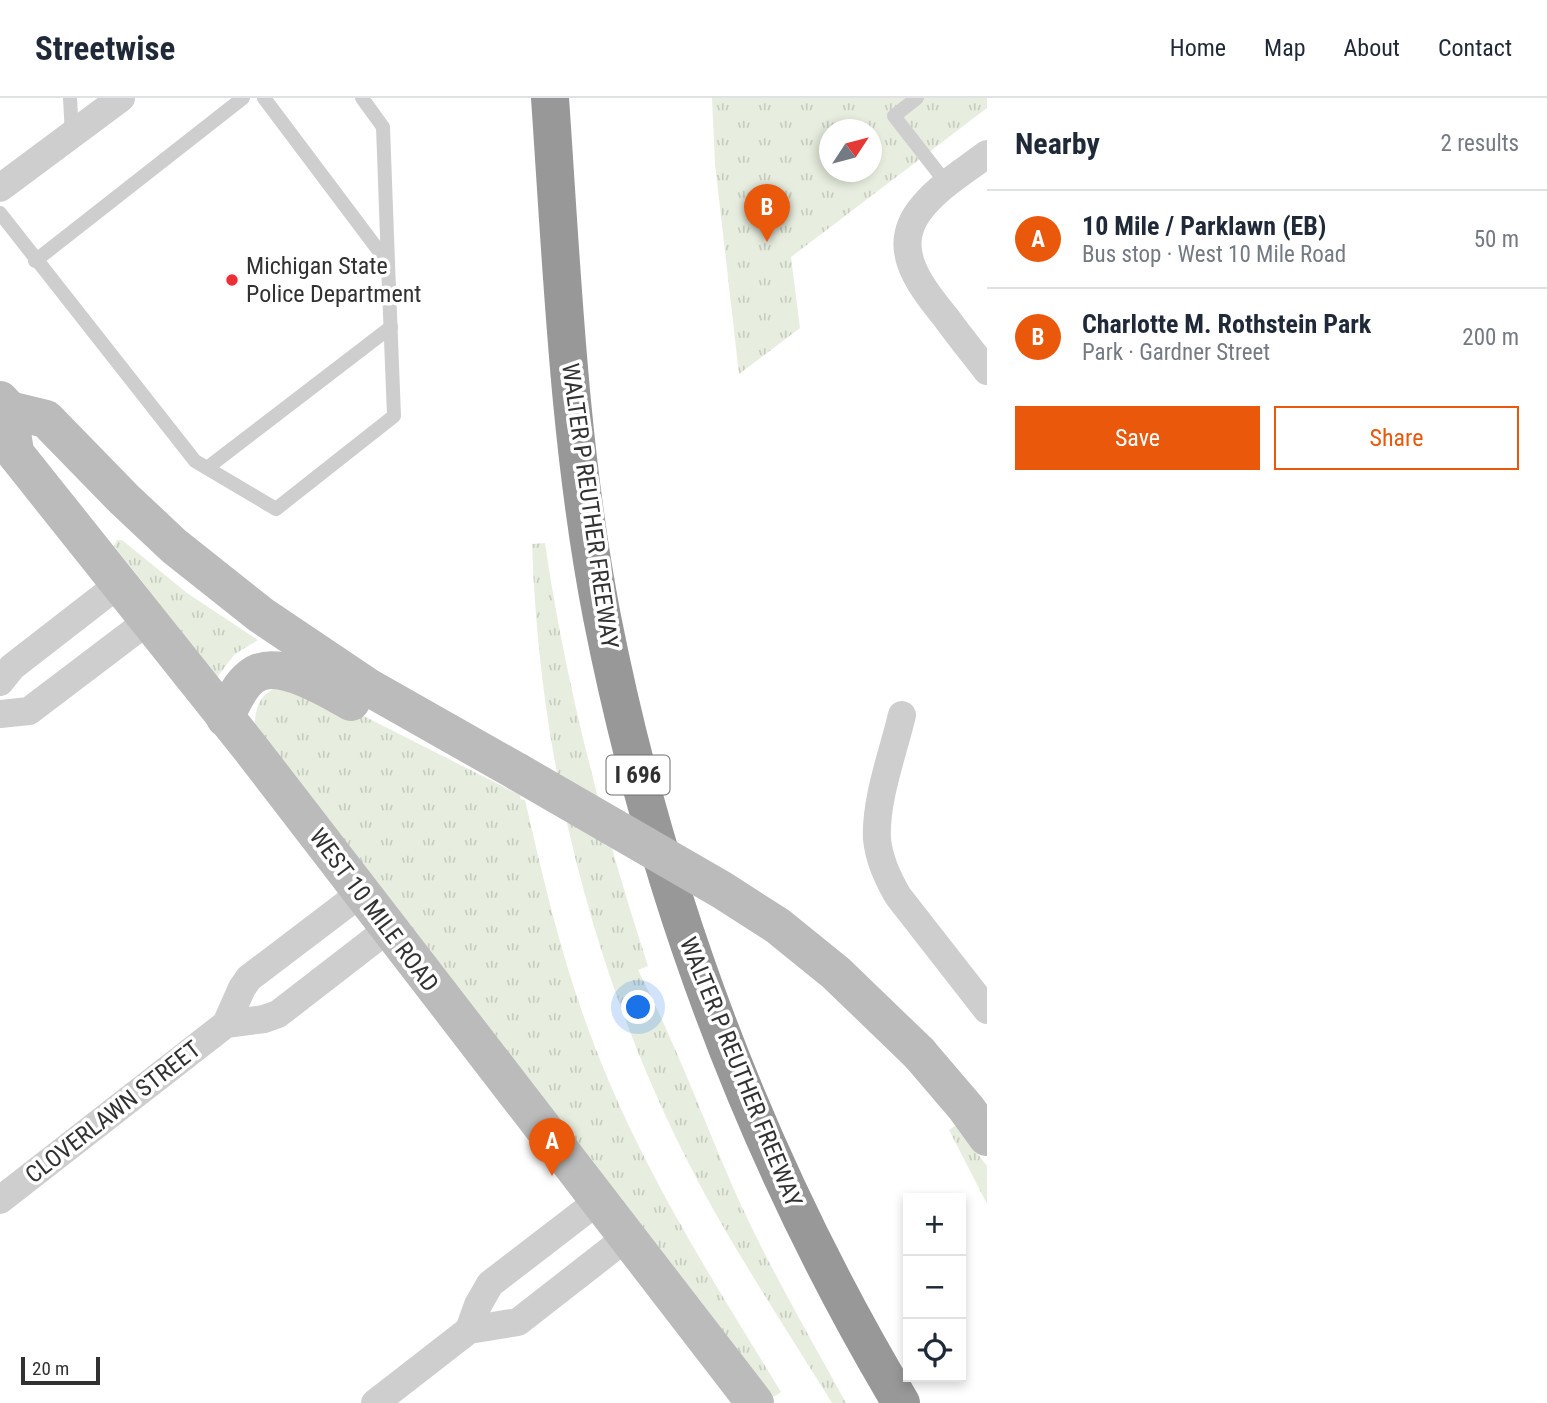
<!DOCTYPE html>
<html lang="en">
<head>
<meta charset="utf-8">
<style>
  body { margin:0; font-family:"Roboto Condensed",sans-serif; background:#f6f6f7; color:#1f2937 }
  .controls { position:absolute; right:21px; bottom:21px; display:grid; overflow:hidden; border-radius:0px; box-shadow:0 4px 10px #0003 }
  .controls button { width:63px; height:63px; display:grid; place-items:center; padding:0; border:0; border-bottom:2px solid #e0e1e3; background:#fff; color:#1f2937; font:35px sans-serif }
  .compass { position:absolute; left:819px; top:21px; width:63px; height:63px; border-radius:50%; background:#fff; box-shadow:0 4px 10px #0003; rotate:54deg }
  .scale { position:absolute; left:21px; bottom:18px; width:79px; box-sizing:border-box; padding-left:7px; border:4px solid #313131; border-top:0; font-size:19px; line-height:24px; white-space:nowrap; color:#313131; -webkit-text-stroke:5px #fff; paint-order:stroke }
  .you { position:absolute; left:639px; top:910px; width:24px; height:24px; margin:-18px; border:5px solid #fff; border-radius:50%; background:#1a73e8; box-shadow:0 0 0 10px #1a73e833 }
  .badge { display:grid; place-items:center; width:46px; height:46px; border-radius:50%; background:#ea580c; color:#fff; font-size:23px; font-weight:700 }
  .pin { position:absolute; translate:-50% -58px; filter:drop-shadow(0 2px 4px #0008) }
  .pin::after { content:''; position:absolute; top:37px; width:24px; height:21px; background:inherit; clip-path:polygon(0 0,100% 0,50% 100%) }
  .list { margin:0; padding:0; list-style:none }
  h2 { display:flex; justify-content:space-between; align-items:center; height:91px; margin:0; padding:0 28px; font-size:30px }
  h2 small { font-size:23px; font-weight:400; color:#747a83 }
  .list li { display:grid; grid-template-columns:46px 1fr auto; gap:21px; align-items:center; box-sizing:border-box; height:98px; padding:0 28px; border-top:2px solid #e0e1e3 }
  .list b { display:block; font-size:26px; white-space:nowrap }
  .list p { margin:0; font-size:23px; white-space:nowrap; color:#747a83 }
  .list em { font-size:23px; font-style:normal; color:#747a83 }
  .actions { display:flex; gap:14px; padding:21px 28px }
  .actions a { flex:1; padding:16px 0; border:2px solid #ea580c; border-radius:0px; text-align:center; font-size:24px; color:#ea580c }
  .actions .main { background:#ea580c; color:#fff }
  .icon { flex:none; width:38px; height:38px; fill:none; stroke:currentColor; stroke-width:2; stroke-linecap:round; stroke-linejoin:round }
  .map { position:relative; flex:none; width:987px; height:1305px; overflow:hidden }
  header { display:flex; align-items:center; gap:42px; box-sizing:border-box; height:98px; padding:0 35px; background:#fff; border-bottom:2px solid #e0e1e3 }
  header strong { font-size:33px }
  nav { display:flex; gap:38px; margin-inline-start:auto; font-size:24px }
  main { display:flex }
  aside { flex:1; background:#fff }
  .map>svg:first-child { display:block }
  .grass { fill:url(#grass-tufts); fill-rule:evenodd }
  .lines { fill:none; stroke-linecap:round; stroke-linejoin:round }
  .service { stroke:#cecece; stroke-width:14 }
  .minor { stroke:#cecece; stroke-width:28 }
  .secondary { stroke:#bbb; stroke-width:38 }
  .motorway { stroke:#989898; stroke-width:38 }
  .secondary-bridge { stroke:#bbb; stroke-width:38 }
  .poi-dot { fill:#ec2f36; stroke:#fff; stroke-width:2.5 }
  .labels { text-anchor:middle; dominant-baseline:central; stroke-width:7; stroke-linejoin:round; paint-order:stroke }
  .shield { fill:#fff; stroke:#6f6f6f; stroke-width:2 }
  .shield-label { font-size:23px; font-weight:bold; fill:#313131 }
  .poi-label { font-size:24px; fill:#313131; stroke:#fff; text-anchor:start }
  .street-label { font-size:24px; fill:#313131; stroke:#fff }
</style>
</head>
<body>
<header>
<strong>Streetwise</strong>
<nav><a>Home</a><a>Map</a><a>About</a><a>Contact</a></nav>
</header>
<main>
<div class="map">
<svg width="987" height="1305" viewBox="0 0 987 1305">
  <defs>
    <pattern id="grass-tufts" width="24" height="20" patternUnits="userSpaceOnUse" patternTransform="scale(1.75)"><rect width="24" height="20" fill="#e7eedf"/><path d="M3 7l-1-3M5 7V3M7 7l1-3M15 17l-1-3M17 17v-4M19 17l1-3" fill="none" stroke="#c7cdc0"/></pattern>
  </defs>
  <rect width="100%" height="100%" fill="#fff"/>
  <g class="grass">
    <path d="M712,0H987V10L791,159L800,230L739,276L715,66ZM830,32H872V74H830Z"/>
    <polygon points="117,442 122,442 187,495 258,542 235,556 217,579 114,448"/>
    <path d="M545,445C566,589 603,729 648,868L638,872C674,942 701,1015 732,1087C765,1162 807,1234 846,1305H832C781,1222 726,1141 683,1054C589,865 539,657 532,446Z"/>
    <path d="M273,591L328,600L520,697L521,701L525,702C543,780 561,858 589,933C636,1062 710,1178 781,1294L774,1299L255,627C255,611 259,599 273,591Z"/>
    <polygon points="956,1027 987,1068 987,1106 949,1032"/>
  </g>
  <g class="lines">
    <g class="service">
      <polyline points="70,0 72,37"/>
      <polyline points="362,0 383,29 388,165"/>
      <polyline points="917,0 894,18 947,86"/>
      <polyline points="0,115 195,363 276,411 394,318 388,165 264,0"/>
      <polyline points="35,163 243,0"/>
      <polyline points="207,370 391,229"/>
    </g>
    <g class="minor">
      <path d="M987,56C966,72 941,87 924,107C887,149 920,187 947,221C960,239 974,256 987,273"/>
      <polyline points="0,90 121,0"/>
      <polyline points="0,584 12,569 119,486"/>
      <polyline points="0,616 29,613 149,522"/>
      <path d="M902,617C893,655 875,702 877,741C879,762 888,781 898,798L987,912"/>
      <polyline points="226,926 264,921 278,916 388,831"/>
      <polyline points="0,1102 226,926 242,890 249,880 361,795"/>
      <polyline points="469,1232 478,1207 490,1186 598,1103"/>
      <polyline points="375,1305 469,1232 518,1224 627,1139"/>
    </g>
    <g class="secondary">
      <polyline points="0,302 9,312 15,355 251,651 755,1305"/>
      <polyline points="9,312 46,321 124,401 174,448 261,517 368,589 518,674"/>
      <path d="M225,620C232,606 238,589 251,579C276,558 328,591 351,604"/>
      <polyline points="919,955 966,1010 987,1039"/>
    </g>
    <path class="motorway" d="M550,0C562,173 569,349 602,519C657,797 756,1062 901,1305"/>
    <polyline class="secondary-bridge" points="518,674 722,792 778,828 836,875 919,955"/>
  </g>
  <circle class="poi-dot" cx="232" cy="182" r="7"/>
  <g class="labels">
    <rect class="shield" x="606.5" y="657.5" width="63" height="39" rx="5"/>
    <g class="shield-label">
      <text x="638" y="677">I 696</text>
    </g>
    <g class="poi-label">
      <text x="246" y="168">Michigan State<tspan x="246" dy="28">Police Department</tspan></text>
    </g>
    <g class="street-label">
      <text transform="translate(590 408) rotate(82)">WALTER P REUTHER FREEWAY</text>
      <text transform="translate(374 812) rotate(53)">WEST 10 MILE ROAD</text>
      <text transform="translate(741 974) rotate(68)">WALTER P REUTHER FREEWAY</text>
      <text transform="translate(113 1014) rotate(-38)">CLOVERLAWN STREET</text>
    </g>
  </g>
</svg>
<div class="controls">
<button>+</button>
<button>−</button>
<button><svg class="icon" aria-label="locate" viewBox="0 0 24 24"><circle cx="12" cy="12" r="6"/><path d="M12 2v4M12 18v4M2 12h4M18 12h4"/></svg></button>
</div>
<svg class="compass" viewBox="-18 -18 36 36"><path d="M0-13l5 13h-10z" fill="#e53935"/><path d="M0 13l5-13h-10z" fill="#747a83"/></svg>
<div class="scale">20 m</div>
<div class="you"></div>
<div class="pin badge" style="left:552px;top:1078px">A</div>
<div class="pin badge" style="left:767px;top:144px">B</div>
</div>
<aside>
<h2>Nearby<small>2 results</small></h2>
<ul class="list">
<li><span class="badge">A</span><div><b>10 Mile / Parklawn (EB)</b><p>Bus stop · West 10 Mile Road</p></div><em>50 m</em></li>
<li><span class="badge">B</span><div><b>Charlotte M. Rothstein Park</b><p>Park · Gardner Street</p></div><em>200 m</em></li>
</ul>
<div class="actions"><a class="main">Save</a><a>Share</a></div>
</aside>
</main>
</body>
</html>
